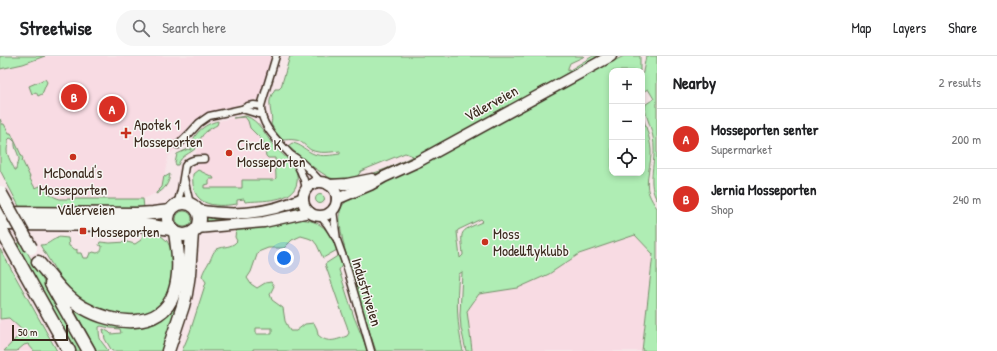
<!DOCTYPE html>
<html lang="en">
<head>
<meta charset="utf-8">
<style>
  body { margin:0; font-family:"Patrick Hand",sans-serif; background:#f6f6f6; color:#202124 }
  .controls { position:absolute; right:12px; top:12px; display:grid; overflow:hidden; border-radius:8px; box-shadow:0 2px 6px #0003 }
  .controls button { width:36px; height:36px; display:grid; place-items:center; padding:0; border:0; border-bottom:1px solid #e0e0e0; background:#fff; color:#202124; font:20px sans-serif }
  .scale { position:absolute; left:12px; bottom:10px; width:56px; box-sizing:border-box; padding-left:4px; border:2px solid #3b2a1e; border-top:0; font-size:11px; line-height:14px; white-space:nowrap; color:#3b2a1e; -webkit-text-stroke:3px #f6f6f2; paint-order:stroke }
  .you { position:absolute; left:284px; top:202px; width:14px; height:14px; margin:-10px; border:3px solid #fff; border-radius:50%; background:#1a73e8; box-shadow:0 0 0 6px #1a73e833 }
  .badge { display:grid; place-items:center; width:26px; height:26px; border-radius:50%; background:#d93025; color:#fff; font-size:13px; font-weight:700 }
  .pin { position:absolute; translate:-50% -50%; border:2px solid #fff; box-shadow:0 1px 4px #0006 }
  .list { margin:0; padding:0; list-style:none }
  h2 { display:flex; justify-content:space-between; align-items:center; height:52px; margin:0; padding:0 16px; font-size:17px }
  h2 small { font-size:13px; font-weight:400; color:#757577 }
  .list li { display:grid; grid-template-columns:26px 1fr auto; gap:12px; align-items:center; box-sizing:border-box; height:60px; padding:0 16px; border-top:1px solid #e0e0e0 }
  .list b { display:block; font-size:15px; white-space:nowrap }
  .list p { margin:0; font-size:13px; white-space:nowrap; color:#757577 }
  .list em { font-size:13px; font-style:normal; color:#757577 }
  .icon { flex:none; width:22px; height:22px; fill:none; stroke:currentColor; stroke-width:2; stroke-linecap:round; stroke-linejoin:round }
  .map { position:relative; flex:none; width:657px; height:295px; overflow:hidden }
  header { display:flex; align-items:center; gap:24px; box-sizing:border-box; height:56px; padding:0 20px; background:#fff; border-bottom:1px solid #e0e0e0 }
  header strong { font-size:19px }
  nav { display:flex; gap:22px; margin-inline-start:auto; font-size:14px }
  .search { width:280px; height:36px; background:#f6f6f6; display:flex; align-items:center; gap:10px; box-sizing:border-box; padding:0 14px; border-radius:22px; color:#757577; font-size:15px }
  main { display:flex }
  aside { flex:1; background:#fff }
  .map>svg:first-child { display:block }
  .built { fill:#f8dbe3 }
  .green { fill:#afedb4; stroke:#758c69; fill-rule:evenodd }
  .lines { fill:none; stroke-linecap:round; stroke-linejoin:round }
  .street-casing { stroke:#3b2a1e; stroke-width:9 }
  .primary-casing { stroke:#3b2a1e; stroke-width:13 }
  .highway-casing { stroke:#3b2a1e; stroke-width:15 }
  .street { stroke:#f6f6f2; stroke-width:6 }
  .primary { stroke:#f6f6f2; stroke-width:10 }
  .highway { stroke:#f6f6f2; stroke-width:12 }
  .highway-bridge-casing { stroke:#3b2a1e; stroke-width:15; stroke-linecap:butt }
  .highway-bridge { stroke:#f6f6f2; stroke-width:12 }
  .poi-dot { fill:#c8321e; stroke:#f6f6f2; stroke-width:1.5 }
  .labels { text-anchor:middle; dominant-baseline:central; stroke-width:3; stroke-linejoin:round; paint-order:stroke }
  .street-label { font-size:15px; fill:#3b2a1e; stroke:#f6f6f2 }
  .poi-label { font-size:15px; fill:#3b2a1e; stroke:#f6f6f2; text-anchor:start }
</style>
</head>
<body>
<header>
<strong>Streetwise</strong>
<div class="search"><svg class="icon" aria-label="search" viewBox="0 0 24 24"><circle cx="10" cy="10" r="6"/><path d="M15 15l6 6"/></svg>Search here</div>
<nav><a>Map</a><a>Layers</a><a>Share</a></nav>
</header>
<main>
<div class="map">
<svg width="657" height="295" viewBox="0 0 657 295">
  <rect width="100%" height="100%" fill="#f7e6e9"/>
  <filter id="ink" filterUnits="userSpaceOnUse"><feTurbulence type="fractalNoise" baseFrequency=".025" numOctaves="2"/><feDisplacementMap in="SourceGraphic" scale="8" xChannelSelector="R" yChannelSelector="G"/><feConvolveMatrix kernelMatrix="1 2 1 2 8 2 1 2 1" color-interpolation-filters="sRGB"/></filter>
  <g filter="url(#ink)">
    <g class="built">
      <polygon points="45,0 272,0 263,35 260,42 255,44 205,58 195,64 189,70 183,79 179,91 172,96 168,101 162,131 156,137 148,141 143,143 80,144 56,142 47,136 43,129 35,132 29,121 30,121 22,104 11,77 9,77 4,68 2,68 0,63 0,13 23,8"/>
      <polygon points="245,61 248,65 250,72 263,85 268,102 275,102 276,122 274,124 242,124 242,132 204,132 204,129 208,129 209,123 213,121 200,115 198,114 193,118 193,112 197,92 201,81 210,73 217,69 218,66 218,65 233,62"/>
      <polygon points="635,179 653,198 642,295 526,295 524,294 501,295 471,295 472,294 467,255 479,238 518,232 549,218 579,198"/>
      <polygon points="9,262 22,274 21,277 4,295 0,295 0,263"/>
      <polygon points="28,288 34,295 17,295 24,289"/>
    </g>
    <g class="green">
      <polygon points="0,0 45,0 23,8 0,13"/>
      <path d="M290,0H584L583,1L570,7L568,12V15L593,0H599L415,101L379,117L347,124H341L330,122L322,117L310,109L288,90L292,87C301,88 306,95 314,98C322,101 332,99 340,98V95C331,96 320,98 311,94C306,91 301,84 295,84C291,83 286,84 282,84L278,80L271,68C273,62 270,56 270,49C269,43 272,38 275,33H279L281,31ZM405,97L413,100C396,109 377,118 357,121L361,115Z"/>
      <path d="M624,0H640V15H612V117H642V57C645,69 650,81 651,94C652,108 644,124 649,138C651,143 654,148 657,152V295H642L653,198L635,179L579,198L549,218L518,232L479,238L467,255L472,294L471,295H466L461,272L460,259L462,216L459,218C456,245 457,269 463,295H376C369,276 364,256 358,237C352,219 335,168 341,152C347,138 387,125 401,119C478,83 547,35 624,0ZM481,163L483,165L482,166C458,176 461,174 463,199L460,202L457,176L458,174Z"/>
      <path d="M646,0H657V144C647,128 655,109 654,92C654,86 653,79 651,73C649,66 646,60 645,52L646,48L654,43L648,33L642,36V21Z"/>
      <polygon points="45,23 47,26 42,38 38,40 36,36 32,38 29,30"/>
      <path d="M246,60C259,65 265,78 273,89C279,96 287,101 292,108C296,114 298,119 297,126C294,147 261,144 245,146L244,143L237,144V148C212,152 190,149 193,118L198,114L213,121L214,123H209V128L204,129V132H242V124H274L276,122L275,102H268L266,100L263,85L250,72L248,65L245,61L233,62Z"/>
      <path d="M0,63L2,68H4L9,77H11L23,103L22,104L30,121H29L35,132L43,129C47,136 52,141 60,143H143L144,152H20L0,114ZM10,82L12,83L15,86C14,93 19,97 19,104C18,108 16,109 16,114H15C12,108 7,100 7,94C7,91 9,87 8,84Z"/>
      <path d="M218,65V66L217,69C210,73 203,76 200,84C199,86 198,90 196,92C190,98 181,99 178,109H176L175,107L177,98L188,93L191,94C191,79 204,68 218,65Z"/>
      <path d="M170,118C169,127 165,134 156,138V137L162,131L164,120L165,121Z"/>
      <circle cx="320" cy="143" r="4.5"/>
      <path d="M299,147L301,153L262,162L230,164H214L206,166L205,160C234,166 271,154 299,147Z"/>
      <circle cx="184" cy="163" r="8"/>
      <path d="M299,163C322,165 328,173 337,194L323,202L317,189L313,184L308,182L301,180L292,184L284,192H268L258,196L251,216L247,222L251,228L257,232L265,227L271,226L274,230L270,238L272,244L283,252L285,265L290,275H296L305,268L314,267L317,273L318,279C328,288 336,284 347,280L349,277L347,270L341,254L325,208L339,199L342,209L339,214L354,261L368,295H277V293H253V295H182L190,276L206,226L202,220C204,213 206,212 209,206C213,200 212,194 220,192C227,190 232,191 237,185L235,181L236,174L257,172ZM256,272H272V278H256Z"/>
      <path d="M145,174L159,178L167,185L172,195L173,208L170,234L160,250L147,258L127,261L96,253L77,241L65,229L57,217L40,189C50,189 50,184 58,182V181L68,182L69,190L76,194L77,193V197H81L83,202H88L90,197H92L93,196L97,197C101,196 102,194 102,190L99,189L100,186L110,187L127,186L135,188L141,184Z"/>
      <path d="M180,184L186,185L184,195L183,218L179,245L162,295H112L105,283L103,273L109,276L111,278L121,277L120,273L110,272L101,270L99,271C99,275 99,281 101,285C103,288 105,290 107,293L108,294V295H97L72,250L99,263L165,258Z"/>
      <polygon points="14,187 22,187 83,295 74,295"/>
      <polygon points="0,193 57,295 34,295 28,288 24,289 17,295 4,295 21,277 22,274 9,262 0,263"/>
    </g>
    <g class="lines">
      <g class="street-casing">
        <g id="street">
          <path d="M276,0L261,50C260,69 277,84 289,97C298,108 304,120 306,133"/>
          <polyline points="242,53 258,58 262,58"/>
          <polyline points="178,89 189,78 199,67 209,60 242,53 248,50 254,49 261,50"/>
          <path d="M291,99C304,106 311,116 321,126"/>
          <polyline points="184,122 190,148"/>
          <path d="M177,149L181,134L185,110C189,103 197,103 204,103"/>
          <polyline points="333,154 337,184 347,212 371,295"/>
          <polyline points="320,160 327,168 335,181"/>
        </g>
      </g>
      <g class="primary-casing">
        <g id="primary">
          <circle cx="320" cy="143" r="17"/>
          <polyline points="329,129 347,128 372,123"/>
          <polyline points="337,143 370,129 384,121 419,105 611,0"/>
          <path d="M197,154C235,161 269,158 303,142"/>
          <polyline points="197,172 264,166 309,156"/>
        </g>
      </g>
      <g class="highway-casing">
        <g id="highway">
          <circle cx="184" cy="163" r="16"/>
          <polyline points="0,157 137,158 153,157 170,155"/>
          <polyline points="0,168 144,169 171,173"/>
          <polyline points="0,172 69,295"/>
          <path d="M38,206C52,222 65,242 84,252C111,268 161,276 174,237C181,218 178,196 175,176"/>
          <polyline points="51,228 89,295"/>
          <polyline points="168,295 183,250 186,238 189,218 192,177"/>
        </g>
      </g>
      <use href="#street" class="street"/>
      <use href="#primary" class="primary"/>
      <use href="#highway" class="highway"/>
      <g class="highway-bridge-casing">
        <polyline id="highway-bridge" points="0,136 31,192"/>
      </g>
      <use href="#highway-bridge" class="highway-bridge"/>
    </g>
  </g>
  <g class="poi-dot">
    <path d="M124 71h4v4h4v4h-4v4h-4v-4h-4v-4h4z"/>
    <circle cx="229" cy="97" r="4"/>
    <circle cx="73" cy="101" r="4"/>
    <rect x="79" y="171" width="8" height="8" rx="2"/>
    <circle cx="485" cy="186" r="4"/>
  </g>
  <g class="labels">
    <g class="street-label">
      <text transform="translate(491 47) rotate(-29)">Vålerveien</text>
      <text x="86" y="153">Vålerveien</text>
      <text transform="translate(367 236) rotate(73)">Industriveien</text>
    </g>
    <g class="poi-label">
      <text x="134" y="68">Apotek 1<tspan x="134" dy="17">Mosseporten</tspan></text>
      <text x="237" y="88">Circle K<tspan x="237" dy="17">Mosseporten</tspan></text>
      <text x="73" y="116" text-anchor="middle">McDonald's<tspan x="73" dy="17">Mosseporten</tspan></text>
      <text x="91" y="175">Mosseporten</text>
      <text x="493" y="177">Moss<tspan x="493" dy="17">Modellflyklubb</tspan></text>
    </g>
  </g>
</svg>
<div class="controls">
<button>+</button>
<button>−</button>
<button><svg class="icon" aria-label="locate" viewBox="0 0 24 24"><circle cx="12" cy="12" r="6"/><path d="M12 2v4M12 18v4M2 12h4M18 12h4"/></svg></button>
</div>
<div class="scale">50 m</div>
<div class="you"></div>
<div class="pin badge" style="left:112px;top:53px">A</div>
<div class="pin badge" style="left:74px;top:41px">B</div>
</div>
<aside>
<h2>Nearby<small>2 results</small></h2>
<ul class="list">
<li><span class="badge">A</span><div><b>Mosseporten senter</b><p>Supermarket</p></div><em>200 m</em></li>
<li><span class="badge">B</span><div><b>Jernia Mosseporten</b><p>Shop</p></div><em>240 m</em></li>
</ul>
</aside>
</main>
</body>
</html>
